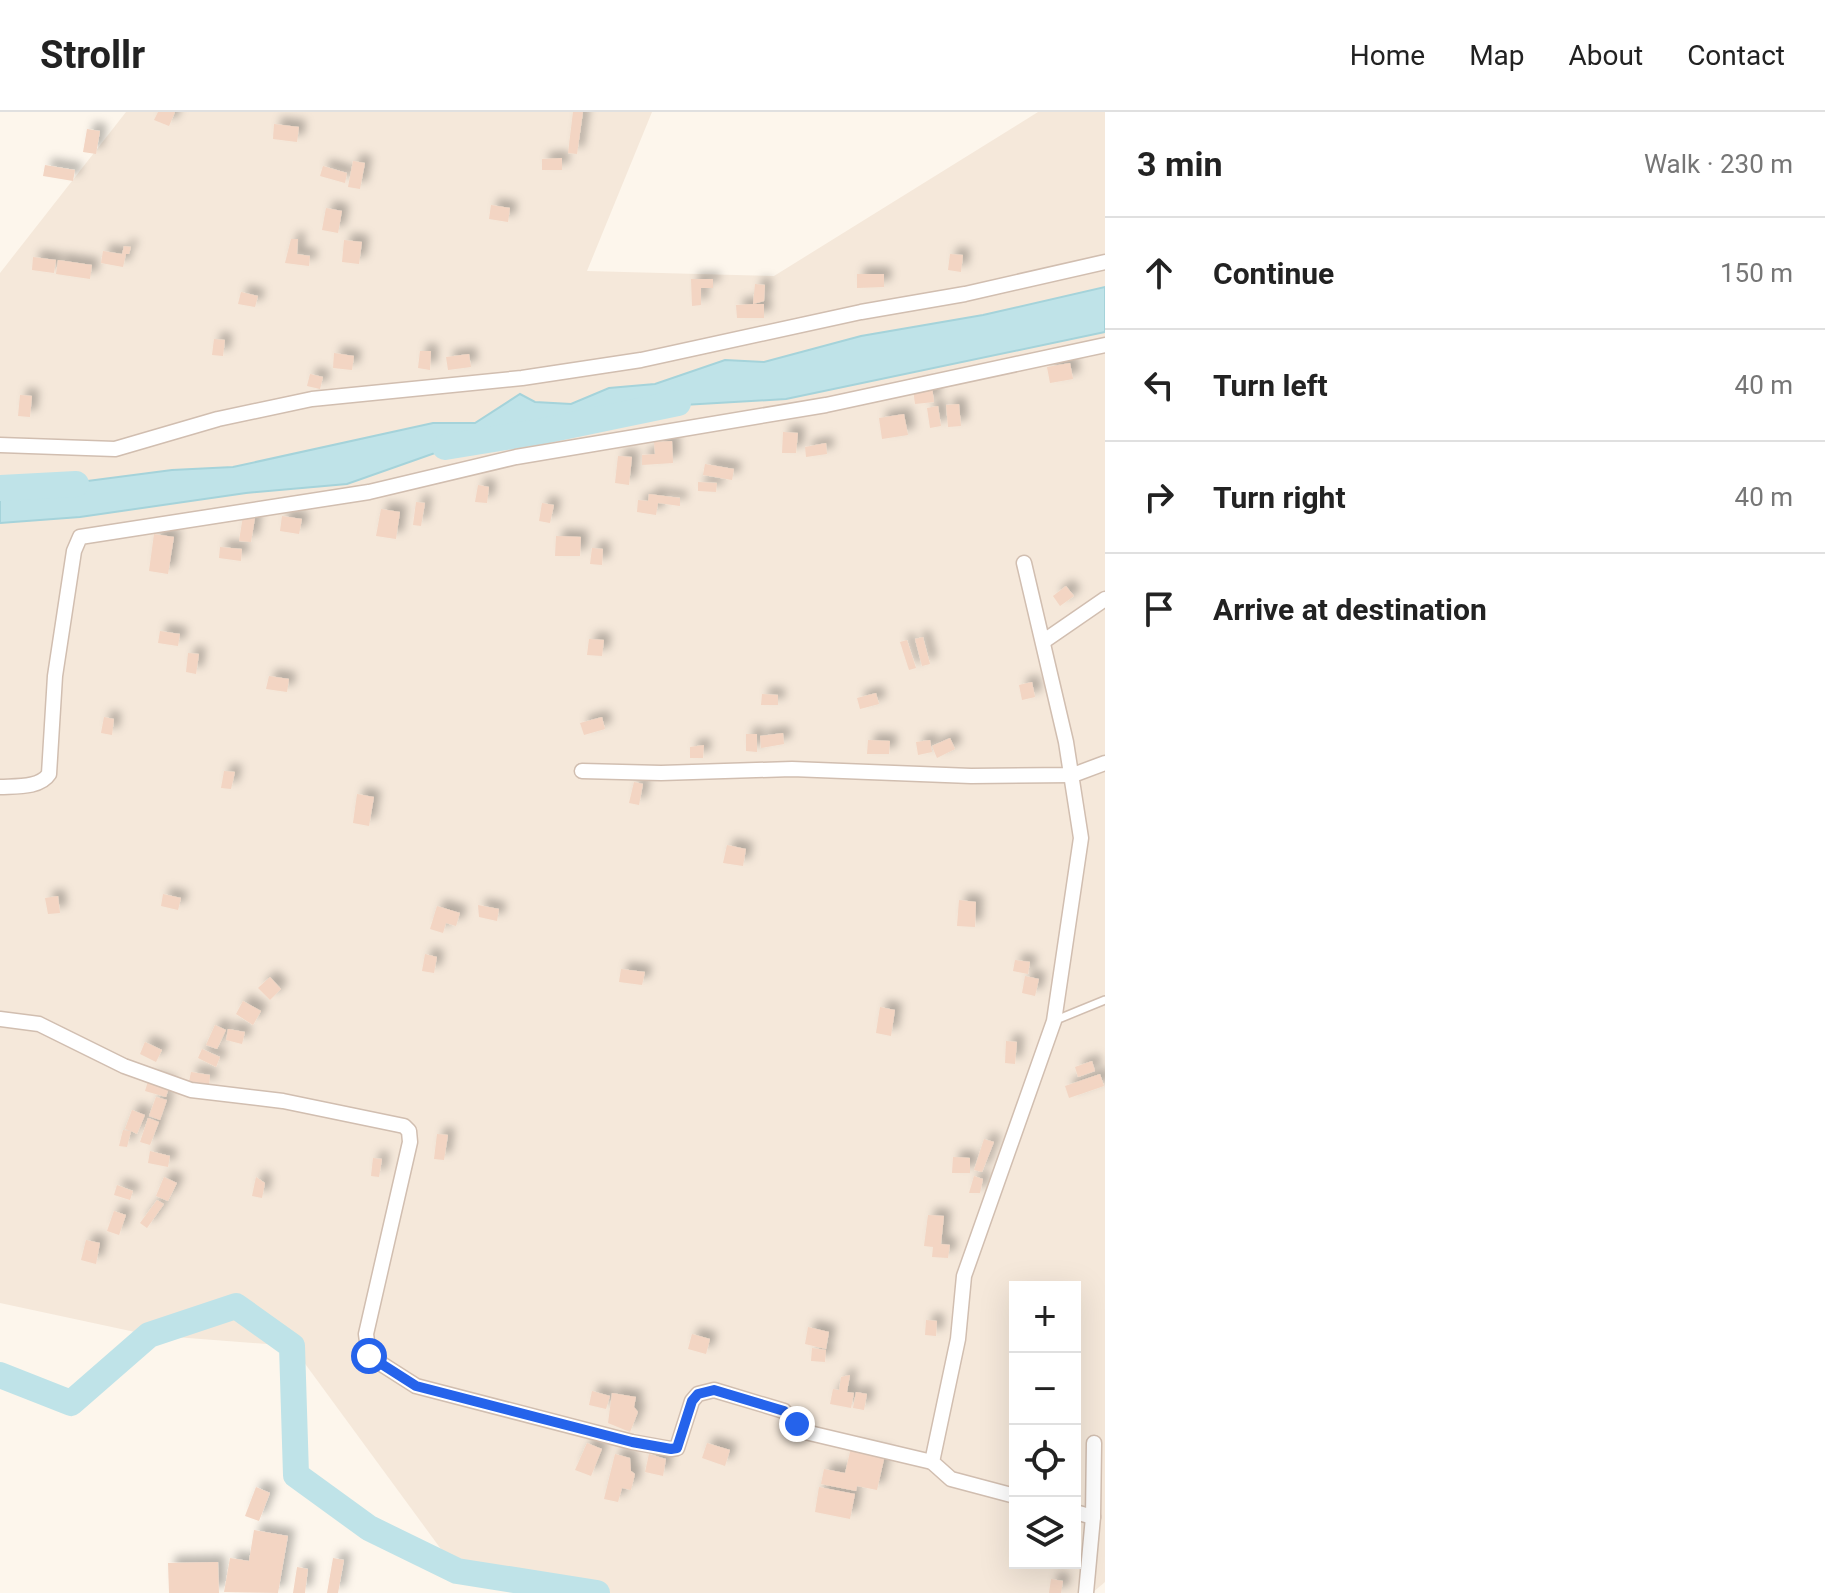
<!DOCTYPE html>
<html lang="en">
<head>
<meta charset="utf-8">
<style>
  body { margin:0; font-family:Roboto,sans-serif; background:#f2f2f2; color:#222 }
  .controls { position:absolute; right:24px; bottom:24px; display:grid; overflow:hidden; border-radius:0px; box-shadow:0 8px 32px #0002 }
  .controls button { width:72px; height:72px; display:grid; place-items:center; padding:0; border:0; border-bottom:2px solid #e0e0e0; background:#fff; color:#222; font:40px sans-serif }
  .stop { position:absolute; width:24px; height:24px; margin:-18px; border:6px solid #2563eb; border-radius:50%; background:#fff }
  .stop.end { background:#2563eb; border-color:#fff; box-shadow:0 2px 8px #0008 }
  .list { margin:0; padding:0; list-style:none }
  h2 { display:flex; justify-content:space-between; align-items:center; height:104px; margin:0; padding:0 32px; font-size:34px }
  h2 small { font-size:26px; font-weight:400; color:#767676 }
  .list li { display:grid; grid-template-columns:52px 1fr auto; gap:24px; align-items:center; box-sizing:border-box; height:112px; padding:0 32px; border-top:2px solid #e0e0e0 }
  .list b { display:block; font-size:30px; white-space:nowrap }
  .list em { font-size:26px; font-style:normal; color:#767676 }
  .icon { flex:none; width:44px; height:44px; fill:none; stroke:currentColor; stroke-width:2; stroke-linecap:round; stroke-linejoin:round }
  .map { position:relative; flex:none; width:1105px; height:1481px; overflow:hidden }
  header { display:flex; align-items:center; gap:48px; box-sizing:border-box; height:112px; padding:0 40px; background:#fff; border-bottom:2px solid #e0e0e0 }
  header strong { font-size:38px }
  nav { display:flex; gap:44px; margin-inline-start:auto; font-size:28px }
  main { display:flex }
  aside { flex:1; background:#fff }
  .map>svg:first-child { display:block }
  .residential { fill:#f5e8da; fill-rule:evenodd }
  .water { fill:#bfe3e8; stroke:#a5d3da; stroke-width:2 }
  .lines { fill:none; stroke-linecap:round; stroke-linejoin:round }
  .river { stroke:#bfe3e8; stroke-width:26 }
  .building { fill:#f3d5c3; filter:url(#shadow) }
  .lane-casing { stroke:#d1beb0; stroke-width:10 }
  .street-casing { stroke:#d1beb0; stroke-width:17 }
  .lane { stroke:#fff; stroke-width:7 }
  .street { stroke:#fff; stroke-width:14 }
  .route { stroke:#2563eb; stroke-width:10 }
</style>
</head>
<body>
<header>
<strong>Strollr</strong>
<nav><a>Home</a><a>Map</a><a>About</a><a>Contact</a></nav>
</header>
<main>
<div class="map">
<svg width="1105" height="1481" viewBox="0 0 1105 1481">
  <defs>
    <filter id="shadow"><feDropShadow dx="7" dy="-7" stdDeviation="4" flood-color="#0004"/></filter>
  </defs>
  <rect width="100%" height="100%" fill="#fdf6ec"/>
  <path class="residential" d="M126,0H652L587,159L774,164L1038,0H1105V1470L1092,1481H565L457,1459L292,1234L149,1223L0,1191V161ZM1015,1175H1075V1451H1015Z"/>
  <polygon class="water" points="1105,175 1105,220 786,287 666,294 543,319 469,329 347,372 246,381 80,405 0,411 0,376 49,374 172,358 233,355 433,311 475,311 520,282 535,290 571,292 609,276 655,272 725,248 764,250 861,224 983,203"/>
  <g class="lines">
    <g class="river">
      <polyline points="445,335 543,319 678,291"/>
      <polyline points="0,376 76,372"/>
      <polyline points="0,1263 71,1291 149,1223 236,1194 292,1234 296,1363 369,1416 457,1459 597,1481"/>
    </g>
  </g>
  <g class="building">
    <polygon points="158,0 175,0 169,14 154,8"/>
    <polygon points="573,0 583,0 577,42 568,41"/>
    <polygon points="274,12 299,15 297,30 273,27"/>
    <polygon points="87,17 100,19 96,42 83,40"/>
    <polygon points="562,46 562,58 542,58 542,47"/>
    <polygon points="353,49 365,51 360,77 348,75"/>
    <polygon points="45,53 75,58 73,69 43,64"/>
    <polygon points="323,54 347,61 345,71 320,64"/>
    <polygon points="491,93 510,96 508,110 489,107"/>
    <polygon points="326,96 342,99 338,121 322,118"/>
    <polygon points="291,127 298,127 297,142 310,144 309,154 285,151"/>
    <polygon points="344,128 362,130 359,152 342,150"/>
    <polygon points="124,134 131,135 129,142 126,142 123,155 101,151 103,139 122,142"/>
    <polygon points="950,142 963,143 961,160 948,158"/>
    <polygon points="33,145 56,148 54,161 32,158"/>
    <polygon points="58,148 92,153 90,167 56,162"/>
    <polygon points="857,162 884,162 884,175 857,176"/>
    <polygon points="691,167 713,167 713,176 701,176 701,193 692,194"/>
    <polygon points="755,172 765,173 764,189 753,192 764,192 764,206 737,206 736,193 753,192"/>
    <polygon points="241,180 258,184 255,195 238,192"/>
    <polygon points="214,227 225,228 223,244 212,243"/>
    <polygon points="420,239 431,239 430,258 418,256"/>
    <polygon points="334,241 354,244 352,258 333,256"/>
    <polygon points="469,242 471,255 448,258 446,245"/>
    <polygon points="1070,251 1073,267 1050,271 1047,255"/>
    <polygon points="310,262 323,265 320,277 307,274"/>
    <polygon points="932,275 934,290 915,292 913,277"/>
    <polygon points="20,283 32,284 30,305 18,304"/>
    <polygon points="959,292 961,314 948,315 946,293"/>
    <polygon points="938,294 941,314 930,316 927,296"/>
    <polygon points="904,302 908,323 882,327 879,306"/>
    <polygon points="783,320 798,321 796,341 782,341"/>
    <polygon points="672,329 673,351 642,353 642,343 655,342 654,330"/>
    <polygon points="826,331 827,342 806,345 805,335"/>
    <polygon points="618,344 632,345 629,373 615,371"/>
    <polygon points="705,352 734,357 732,368 703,363"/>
    <polygon points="698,370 717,371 716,380 698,379"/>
    <polygon points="478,373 489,375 487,391 475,390"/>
    <polygon points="649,382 680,386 680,394 658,391 656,403 637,400 638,388 648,389"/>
    <polygon points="416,390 425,391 421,414 413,413"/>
    <polygon points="542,391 554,393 550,411 539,409"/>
    <polygon points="381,397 400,400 396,427 376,424"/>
    <polygon points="243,404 255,406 251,430 239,429"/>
    <polygon points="282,404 302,407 299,422 280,419"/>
    <polygon points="154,422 174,425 168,462 149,459"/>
    <polygon points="556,424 581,425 580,444 555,444"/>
    <polygon points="220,435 242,437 241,449 219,446"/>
    <polygon points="592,436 603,437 602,453 590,452"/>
    <polygon points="1066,474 1074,484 1060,494 1053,484"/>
    <polygon points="160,519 180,522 178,534 158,531"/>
    <polygon points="923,525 930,552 922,554 915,527"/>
    <polygon points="589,527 604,528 602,544 587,543"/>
    <polygon points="907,528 916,556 909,558 900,530"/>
    <polygon points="188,541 199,542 196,562 186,560"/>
    <polygon points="269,564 289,567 287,580 266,577"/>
    <polygon points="1032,570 1035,585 1022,588 1019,573"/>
    <polygon points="876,581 879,592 860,597 857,586"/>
    <polygon points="762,582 778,583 778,593 761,593"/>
    <polygon points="104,605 114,607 112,623 101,621"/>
    <polygon points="602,605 605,617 584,623 580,611"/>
    <polygon points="783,621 784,632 761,636 760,624"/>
    <polygon points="746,622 757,622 757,640 746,639"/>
    <polygon points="950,626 955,637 937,646 932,634"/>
    <polygon points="868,628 890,629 889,642 867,642"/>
    <polygon points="930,628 932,640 918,643 916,630"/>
    <polygon points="704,633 703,646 690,646 690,635"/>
    <polygon points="224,659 235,660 231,677 221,676"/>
    <polygon points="634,670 643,672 639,693 629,691"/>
    <polygon points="357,682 374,685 369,714 353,711"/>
    <polygon points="727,733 746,737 743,754 723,751"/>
    <polygon points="163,782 181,786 178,798 161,794"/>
    <polygon points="58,784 60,801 48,802 45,786"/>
    <polygon points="959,788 976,790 975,815 957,814"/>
    <polygon points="478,793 499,797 497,809 479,805"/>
    <polygon points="437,794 460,801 456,814 446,811 443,821 430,817"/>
    <polygon points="425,842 437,845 434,861 422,859"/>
    <polygon points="1015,848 1030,850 1028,862 1013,859"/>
    <polygon points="621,857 645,860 642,873 619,870"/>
    <polygon points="1025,864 1039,867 1035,884 1022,881"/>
    <polygon points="270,865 281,877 270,888 258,876"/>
    <polygon points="243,889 261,899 253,913 236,902"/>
    <polygon points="880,895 895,898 891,924 876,921"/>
    <polygon points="215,913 226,918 217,937 206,933"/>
    <polygon points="228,917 245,920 242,932 226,928"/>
    <polygon points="1006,929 1017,930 1015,952 1005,951"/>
    <polygon points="145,930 162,938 156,950 140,942"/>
    <polygon points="202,937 220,945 216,955 198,946"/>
    <polygon points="1092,949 1095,959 1078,965 1075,955"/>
    <polygon points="191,960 210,963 209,974 189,970"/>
    <polygon points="1100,962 1104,974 1069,986 1065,974"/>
    <polygon points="149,966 170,972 166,985 145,979"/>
    <polygon points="156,985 167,988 160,1008 149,1004"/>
    <polygon points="132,998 145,1003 137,1022 131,1019 127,1035 119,1034 123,1018 131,1019 125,1017"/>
    <polygon points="148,1006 159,1010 150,1033 140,1030"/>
    <polygon points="437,1022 448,1023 444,1048 434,1047"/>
    <polygon points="984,1027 994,1030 982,1060 974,1058"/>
    <polygon points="150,1039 170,1044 168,1055 148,1051"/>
    <polygon points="953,1045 970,1046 970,1061 952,1061"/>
    <polygon points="373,1046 382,1047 379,1065 371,1064"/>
    <polygon points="974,1064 983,1067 980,1081 969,1081"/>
    <polygon points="164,1065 177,1071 168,1089 156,1084"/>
    <polygon points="256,1065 265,1071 262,1086 252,1084"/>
    <polygon points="117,1073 133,1079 130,1088 114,1083"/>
    <polygon points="157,1088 164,1092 147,1116 140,1111"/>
    <polygon points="114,1099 126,1103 119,1123 107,1119"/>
    <polygon points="928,1103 944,1104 941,1132 950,1133 948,1146 932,1145 933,1135 924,1134"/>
    <polygon points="86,1128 100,1131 96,1152 81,1148"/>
    <polygon points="926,1208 937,1209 936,1224 925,1223"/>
    <polygon points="808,1215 829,1220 826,1237 805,1232"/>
    <polygon points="692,1222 710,1227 706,1242 688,1237"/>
    <polygon points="812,1236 826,1238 825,1250 811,1249"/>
    <polygon points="850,1263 847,1280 854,1281 851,1296 830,1292 833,1277 839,1278 841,1265"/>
    <polygon points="592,1279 610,1284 606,1297 589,1293"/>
    <polygon points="856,1280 867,1282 864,1298 853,1296"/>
    <polygon points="612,1281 636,1285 634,1295 638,1300 630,1320 608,1311"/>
    <polygon points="587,1331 602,1337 591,1364 575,1358"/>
    <polygon points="707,1331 730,1338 725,1354 702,1346"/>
    <polygon points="851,1336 885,1343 877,1378 857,1374 856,1379 821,1372 824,1357 845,1361"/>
    <polygon points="615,1342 630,1346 631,1359 635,1362 631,1378 622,1376 618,1390 604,1387"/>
    <polygon points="649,1342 666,1347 663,1364 645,1360"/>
    <polygon points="256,1375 270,1381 259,1409 245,1404"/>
    <polygon points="819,1375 855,1382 850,1407 815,1400"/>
    <polygon points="254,1418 288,1424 278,1481 224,1480 230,1446 249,1449"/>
    <polygon points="333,1446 344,1448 338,1481 327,1481"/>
    <polygon points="218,1450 219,1481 169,1481 168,1451"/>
    <polygon points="297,1455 308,1457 305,1481 293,1481"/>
    <polygon points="1051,1467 1063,1469 1061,1481 1049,1481"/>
  </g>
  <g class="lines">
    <g class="lane-casing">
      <polyline id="lane" points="1056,908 1105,888"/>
    </g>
    <g class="street-casing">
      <g id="street">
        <polyline points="0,333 115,337 218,307 312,287 522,266 641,248 861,200 965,182 1105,150"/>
        <polyline points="1044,529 1105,487"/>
        <polyline points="582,659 661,661 792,657 971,664 1073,663 1105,651"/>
        <path d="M0,675C16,674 40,676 49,662L55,564L74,439L80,425L369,380L516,345L826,293L1105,233"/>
        <polyline points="0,907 39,912 124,954 191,978 283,989 404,1014 409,1019 410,1030 366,1222 369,1244 416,1274 632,1330 671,1337 677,1336 692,1289 698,1282 714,1278 784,1299 801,1319 932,1350"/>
        <polyline points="1015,1384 951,1367 932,1350 958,1227 964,1164 1054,909 1081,726 1066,630 1024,451"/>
        <polyline points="1075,1400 1093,1405"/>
        <polyline points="1086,1481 1093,1405 1094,1331"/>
      </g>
    </g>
    <use href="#lane" class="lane"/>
    <use href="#street" class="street"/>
  </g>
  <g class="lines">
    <polyline class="route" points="369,1244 416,1274 632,1330 671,1337 677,1336 692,1289 698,1282 714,1278 784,1299 797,1312"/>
  </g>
</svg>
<div class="controls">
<button>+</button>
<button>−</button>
<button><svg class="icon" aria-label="locate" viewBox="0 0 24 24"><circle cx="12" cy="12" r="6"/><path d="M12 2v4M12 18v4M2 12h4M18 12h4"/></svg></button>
<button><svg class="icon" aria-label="layers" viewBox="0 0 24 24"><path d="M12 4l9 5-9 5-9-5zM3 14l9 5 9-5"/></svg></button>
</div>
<div class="stop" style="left:369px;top:1244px"></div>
<div class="stop end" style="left:797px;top:1312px"></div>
</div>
<aside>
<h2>3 min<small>Walk · 230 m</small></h2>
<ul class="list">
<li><svg class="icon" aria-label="ahead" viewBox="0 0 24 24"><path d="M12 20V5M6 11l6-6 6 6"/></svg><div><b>Continue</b></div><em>150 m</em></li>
<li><svg class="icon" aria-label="left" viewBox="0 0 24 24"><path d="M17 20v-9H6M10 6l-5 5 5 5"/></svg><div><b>Turn left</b></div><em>40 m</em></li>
<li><svg class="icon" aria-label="right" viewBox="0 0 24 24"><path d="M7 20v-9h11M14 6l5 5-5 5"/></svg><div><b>Turn right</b></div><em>40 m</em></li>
<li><svg class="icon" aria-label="arrive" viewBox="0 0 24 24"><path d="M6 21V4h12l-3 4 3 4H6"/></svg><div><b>Arrive at destination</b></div></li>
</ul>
</aside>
</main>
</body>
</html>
